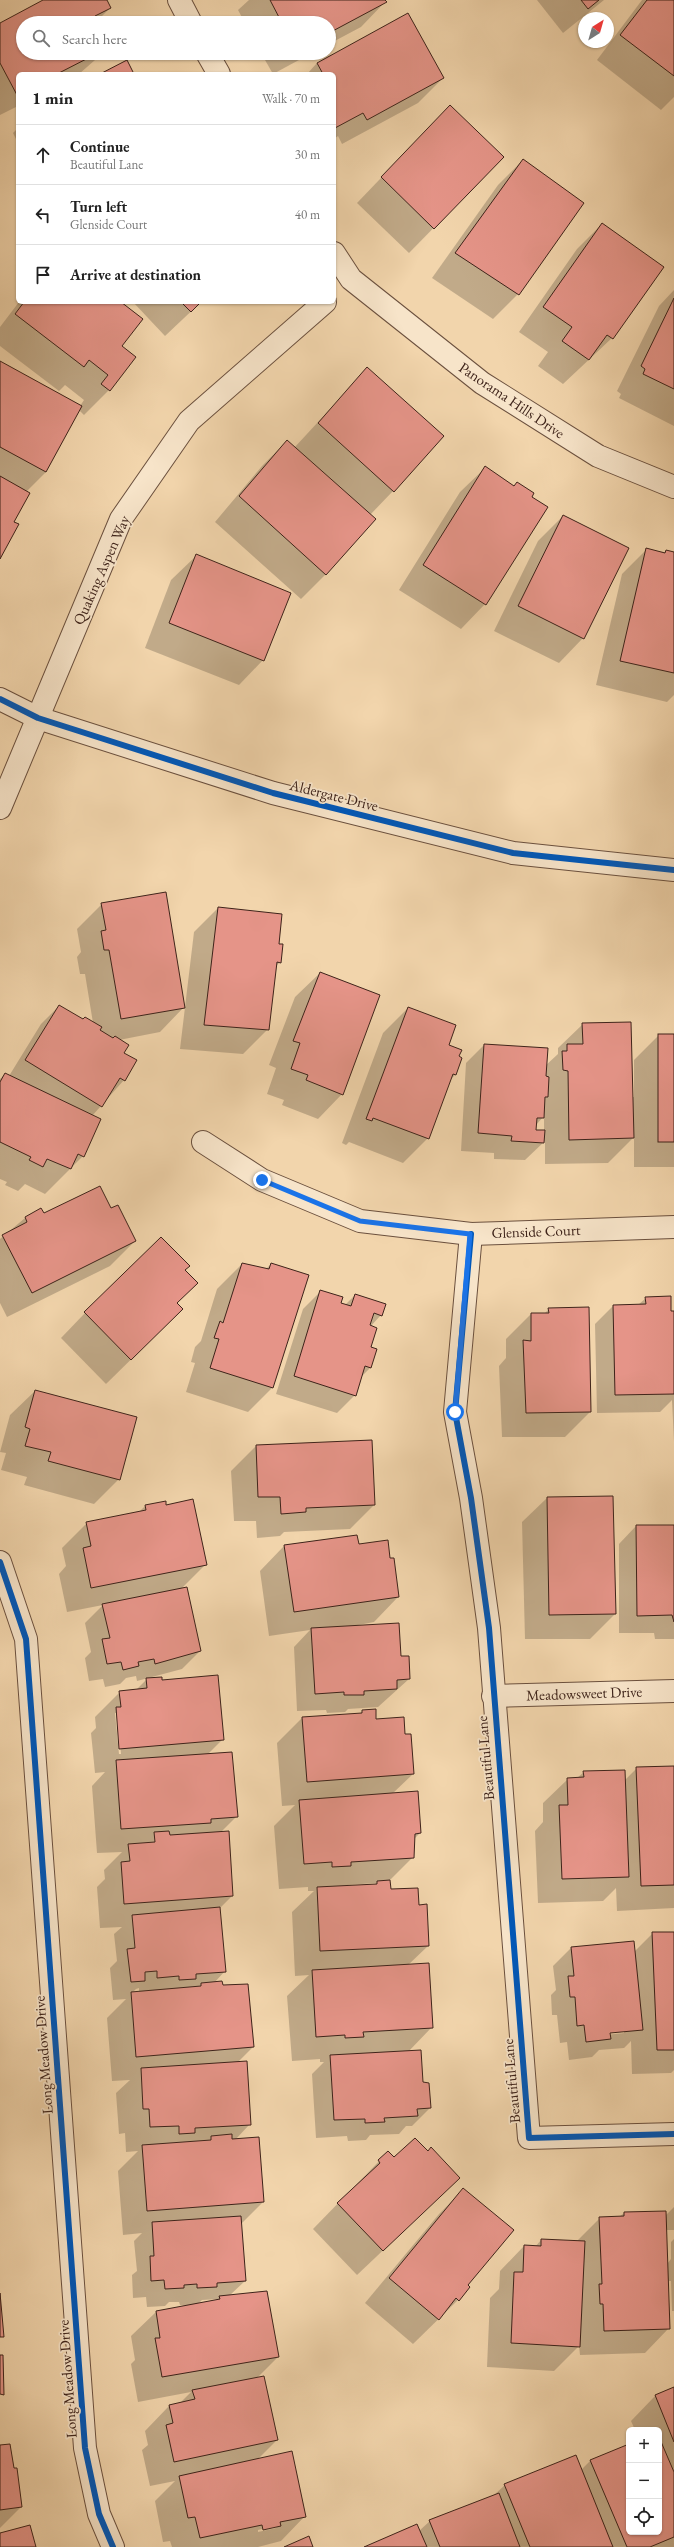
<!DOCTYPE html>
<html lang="en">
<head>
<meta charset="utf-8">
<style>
  body { margin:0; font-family:"EB Garamond",serif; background:#f2f2f2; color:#222 }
  .controls { position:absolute; right:12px; bottom:12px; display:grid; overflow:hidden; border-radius:6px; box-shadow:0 1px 3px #0004 }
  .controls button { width:36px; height:36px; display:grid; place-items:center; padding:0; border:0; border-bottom:1px solid #e0e0e0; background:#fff; color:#222; font:20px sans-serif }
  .compass { position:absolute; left:578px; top:12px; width:36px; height:36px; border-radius:50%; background:#fff; box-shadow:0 1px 3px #0004; rotate:37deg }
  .stop { position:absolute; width:12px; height:12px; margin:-9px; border:3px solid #1a73e8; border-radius:50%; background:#fff }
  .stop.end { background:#1a73e8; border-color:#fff; box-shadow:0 1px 4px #0008 }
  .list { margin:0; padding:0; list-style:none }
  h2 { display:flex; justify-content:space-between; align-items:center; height:52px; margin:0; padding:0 16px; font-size:17px }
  h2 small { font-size:13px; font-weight:400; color:#767676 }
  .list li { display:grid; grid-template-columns:26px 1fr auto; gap:12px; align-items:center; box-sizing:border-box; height:60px; padding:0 16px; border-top:1px solid #e0e0e0 }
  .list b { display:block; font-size:15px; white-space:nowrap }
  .list p { margin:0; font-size:13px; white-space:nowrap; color:#767676 }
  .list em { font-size:13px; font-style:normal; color:#767676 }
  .icon { flex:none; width:22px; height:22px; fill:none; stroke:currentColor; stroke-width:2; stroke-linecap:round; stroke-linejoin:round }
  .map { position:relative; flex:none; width:674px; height:2547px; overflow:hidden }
  .search { position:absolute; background:#fff; box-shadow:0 1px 3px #0004; left:16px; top:16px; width:320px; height:44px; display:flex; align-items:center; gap:10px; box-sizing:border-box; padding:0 14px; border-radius:22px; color:#767676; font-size:15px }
  .panel { position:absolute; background:#fff; box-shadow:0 1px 3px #0004; left:16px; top:72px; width:320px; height:232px; border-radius:6px }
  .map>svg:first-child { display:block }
  .shadow { fill:#0003; fill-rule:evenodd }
  .building { fill:#e59488; stroke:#3e231a }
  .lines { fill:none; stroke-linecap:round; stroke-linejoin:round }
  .minor-casing { stroke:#6b503e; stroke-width:24 }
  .minor { stroke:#f7e4c9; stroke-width:22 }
  .cycleway-casing { stroke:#f7e4c9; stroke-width:8 }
  .cycleway { stroke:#0057b8; stroke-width:6 }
  .route { stroke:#1a73e8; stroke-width:5 }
  .labels { text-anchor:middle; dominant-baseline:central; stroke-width:3.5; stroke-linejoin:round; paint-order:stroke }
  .street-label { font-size:15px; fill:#3e231a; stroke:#f7e4c9 }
</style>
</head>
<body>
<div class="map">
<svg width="674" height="2547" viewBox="0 0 674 2547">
  <rect width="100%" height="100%" fill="#f2d5ac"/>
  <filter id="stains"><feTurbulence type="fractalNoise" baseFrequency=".005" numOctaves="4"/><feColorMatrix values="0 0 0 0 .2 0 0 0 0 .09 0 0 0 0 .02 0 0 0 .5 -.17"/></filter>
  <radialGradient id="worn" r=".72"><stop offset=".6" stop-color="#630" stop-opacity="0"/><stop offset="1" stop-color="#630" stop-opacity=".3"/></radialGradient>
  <g class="shadow">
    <polygon points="44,0 106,0 110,8 97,21 98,23 23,23 23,53 103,53 79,74 18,74 18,106 0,115 0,24"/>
    <polygon points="249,0 384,0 385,2 361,27 329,44 329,23 245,23 238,10"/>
    <polygon points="537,0 604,0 563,33"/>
    <polygon points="642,0 674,0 674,97 661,110 597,60"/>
    <polygon points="408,14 443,78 418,103 342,144 338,136 334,139 334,74 307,74 317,63"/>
    <polygon points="261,53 312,53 273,74"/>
    <polygon points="18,128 18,143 13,133"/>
    <polygon points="426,131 503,157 409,253 357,203"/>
    <polygon points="523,160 518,294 493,319 432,278 498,185"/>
    <polygon points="602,224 612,338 563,384 538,366 548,352 519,332 577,249"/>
    <polygon points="674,290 674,426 619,398 621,394 617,391 659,306"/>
    <polygon points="19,302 120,302 120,347 109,390 84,415 79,410 46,472 26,492 0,557 0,363 80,406 84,400 65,385 59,391 0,346 0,327"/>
    <polygon points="133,302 201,302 165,336"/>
    <polygon points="367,369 393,491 370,515 326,574 301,599 215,522 262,466 287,441 294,448"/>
    <polygon points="485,468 514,486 517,483 485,604 461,629 399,590 460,492"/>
    <polygon points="563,516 583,638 559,663 494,631 538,541"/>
    <polygon points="647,549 674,554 674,695 667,702 596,685 622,574"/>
    <polygon points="196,556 263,660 239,685 145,648 171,580"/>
    <polygon points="102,904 184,1007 160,1032 119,1040 123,1054 124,1080 92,1116 83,1156 45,1194 25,1184 18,1191 5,1185 7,1182 0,1179 0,1079 5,1074 9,1076 41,1024 59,1006 83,1020 93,1023 85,974 80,974 77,957 81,952 77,929"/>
    <polygon points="218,908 277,945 280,962 275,967 268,1029 243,1054 180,1049 194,932"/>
    <polygon points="320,973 342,1094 318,1119 282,1105 284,1100 267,1094 276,1068 269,1065 295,997"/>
    <polygon points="408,1008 458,1057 455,1075 450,1080 428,1138 403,1163 349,1142 346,1145 342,1143 383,1033"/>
    <path d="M583,1024L632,1097H634V1060L659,1035H674V1167H634V1137L608,1163L545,1164V1141L525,1160L494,1159V1153L461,1151L466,1063L484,1045L545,1066L558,1054V1048ZM544,1116V1131H535L536,1125Z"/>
    <polygon points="110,1209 135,1241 110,1266 7,1317 0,1303 0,1239 25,1218"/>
    <polygon points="242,1264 266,1269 271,1264 273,1387 248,1412 186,1392 195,1363 191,1362 195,1347 201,1341 217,1289"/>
    <polygon points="184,1270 176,1304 157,1334 106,1384 61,1338 85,1313"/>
    <polygon points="321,1291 345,1305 355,1295 381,1315 370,1327 370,1347 376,1349 370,1368 361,1377 355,1395 337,1413 276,1394 303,1309"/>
    <polygon points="646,1298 674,1312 674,1442 672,1400 660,1412 597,1413 595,1324 613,1306 638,1305"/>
    <polygon points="549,1309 590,1412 565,1437 502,1437 499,1366 506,1358 506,1339 531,1314 544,1314"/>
    <polygon points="35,1391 119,1479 94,1504 24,1485 27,1477 1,1470 6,1453 0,1452 10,1415"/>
    <polygon points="371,1441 374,1505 350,1529 284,1532 280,1536 257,1538 256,1521 234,1521 231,1471 256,1446"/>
    <polygon points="612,1497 615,1614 590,1639 525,1639 522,1522 547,1498"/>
    <polygon points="145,1506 166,1506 206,1564 181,1589 200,1651 182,1669 137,1681 136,1676 126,1678 120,1684 105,1687 103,1679 89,1681 85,1658 91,1652 85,1623 103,1605 67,1612 59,1574 66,1566 62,1548 87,1523 139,1512"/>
    <polygon points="636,1526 674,1526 674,1639 655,1639 654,1633 619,1633 619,1544"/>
    <polygon points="358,1545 389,1559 398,1597 374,1622 348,1627 400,1657 409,1679 378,1707 348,1709 345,1712 327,1713 326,1710 297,1711 294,1647 310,1630 269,1636 260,1571 284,1546"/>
    <path d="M147,1679L161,1682L223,1739L207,1755L236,1817L220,1833L232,1896L219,1909L225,1971L214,1983L253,2047L237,2063L250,2124L235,2140L263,2202L241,2224L245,2281L229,2296L278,2357L256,2379L277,2440L257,2460L305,2516L281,2541L258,2547H172L170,2541L163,2542L155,2501L175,2481L150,2486L142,2450L148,2445L145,2431L169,2406L179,2404L191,2392L138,2402L131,2364L135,2360L131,2336L156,2312L189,2306L180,2305L179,2302H169L165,2306L147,2307L146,2297L133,2298L132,2275L137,2271L134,2241L142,2233L123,2235L118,2171L138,2151L126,2152L125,2133L119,2134L116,2093L130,2080L112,2081L107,2018L126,1999L113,2000L110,1968L117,1961L114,1934L122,1927L100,1928L97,1887L105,1879L104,1870L122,1852L97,1853L92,1786L105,1772L95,1773L91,1733L96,1728L95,1717L120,1692L136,1690ZM115,1713H117L121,1754H119ZM139,1988V1992L132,1993L136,1989ZM220,2299L198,2304L202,2300ZM278,2525L276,2528L258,2532V2530Z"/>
    <path d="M363,1711L404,1736L413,1774L392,1794L420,1833L414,1839L413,1857L389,1881L390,1890L418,1906L426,1905L428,1946L408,1965L432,2027L408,2052L430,2108L412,2126H406L399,2134L370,2135L366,2140L348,2141L347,2136L316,2138L312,2074L324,2062H320V2059L292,2061L287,1996L309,1975L295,1976L292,1912L314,1891H308V1887L279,1889L274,1826L295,1805L282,1806L277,1743L302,1718L359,1714ZM376,1883L373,1886L348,1887V1885Z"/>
    <polygon points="637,1768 674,1768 674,1908 617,1911 616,1888 603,1901 538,1903 535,1831 543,1822 543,1803 568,1779 577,1778 584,1772 624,1781"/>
    <path d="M653,1933H674V2070L671,2073L632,2074L631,2041L624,2048L599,2050L592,2057L569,2060L567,2042L560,2043L557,2015H552L551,1995L556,1990L553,1966L571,1948L634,1952ZM624,2031V2033L605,2035V2033Z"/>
    <polygon points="388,2152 434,2202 357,2275 313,2229"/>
    <polygon points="463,2190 467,2285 458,2300 413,2344 365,2303 439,2214"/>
    <polygon points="674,2207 674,2230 665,2230 667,2264 671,2259 671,2242 674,2239 674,2311 672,2311 671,2281 667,2281 669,2328 645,2353 580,2355 579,2346 554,2371 487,2367 490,2298 499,2289 500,2271 524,2246 535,2247 541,2240 576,2242 600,2218 619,2217 624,2213 665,2212 665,2216"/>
    <polygon points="674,2388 674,2547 366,2547 419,2531 430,2521 494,2495 505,2485 581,2470 590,2461 629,2445 629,2532 659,2532 659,2430 635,2430 631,2421 655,2396"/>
    <polygon points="0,2446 21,2507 0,2528"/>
  </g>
  <g class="building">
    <polygon points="43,0 107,0 111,8 95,16 99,23 23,23 23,53 98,53 57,74 18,74 17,95 0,63 0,23"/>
    <polygon points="270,0 385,0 387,2 329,33 329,23 282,23"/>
    <polygon points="581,0 599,0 588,9"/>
    <polygon points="647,0 674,0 674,76 620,35"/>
    <polygon points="408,13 444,78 367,120 363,113 335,128 334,74 323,74 317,63"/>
    <polygon points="127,60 134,74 100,74"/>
    <polygon points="450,105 504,157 434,229 381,177"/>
    <polygon points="523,159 584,203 519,295 455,253"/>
    <polygon points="602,223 664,267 613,339 607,335 589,360 562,341 572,327 543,307"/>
    <polygon points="674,298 674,389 643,374 645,369 641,366"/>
    <polygon points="24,302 121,302 143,319 122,346 136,357 110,391 101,384 108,375 89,360 84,367 15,314"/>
    <polygon points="181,302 201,302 191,312"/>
    <polygon points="0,361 82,406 46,472 0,447"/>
    <polygon points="367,367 444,436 394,492 318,423"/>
    <polygon points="287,440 376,519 326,575 239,496"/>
    <polygon points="485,466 514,486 517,482 534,493 532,497 548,507 486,605 423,565"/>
    <polygon points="0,476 30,493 14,522 19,524 0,559"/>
    <polygon points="563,515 629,548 584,639 518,606"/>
    <polygon points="646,548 665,553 666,550 674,552 674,673 620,661"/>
    <polygon points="196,554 291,593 264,661 169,623"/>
    <polygon points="166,892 185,1008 121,1019 109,950 104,950 101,931 106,930 101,903"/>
    <polygon points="218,907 282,914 279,944 283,944 281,963 277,962 269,1030 204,1025"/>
    <polygon points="320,972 380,995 343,1095 306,1080 308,1075 291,1069 300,1043 293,1041"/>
    <polygon points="59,1005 83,1019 85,1017 102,1027 100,1030 113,1038 115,1036 129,1045 124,1053 137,1060 125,1081 120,1078 102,1107 25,1060"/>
    <polygon points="408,1007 456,1025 449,1045 462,1050 459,1056 462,1058 456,1075 453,1074 429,1139 373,1118 372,1121 366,1119"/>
    <polygon points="631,1022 634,1138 569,1140 568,1071 563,1070 562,1051 567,1051 567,1044 583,1044 582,1023"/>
    <rect x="658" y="1034" width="16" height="108"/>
    <polygon points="484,1044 548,1048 546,1076 549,1077 548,1097 545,1097 544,1118 537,1118 536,1130 545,1130 544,1143 511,1141 512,1136 478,1133"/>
    <polygon points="5,1073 101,1119 84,1157 78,1154 71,1169 47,1159 43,1167 29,1160 31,1157 0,1142 0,1082"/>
    <polygon points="100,1186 111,1208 118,1205 136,1241 32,1293 2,1235 27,1222 25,1217 41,1208 44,1213"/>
    <polygon points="161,1237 190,1266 185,1270 198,1283 177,1303 183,1309 131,1360 84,1312"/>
    <polygon points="242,1263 269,1269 271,1263 309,1275 273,1388 210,1368 219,1339 214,1338 220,1321 223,1323"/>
    <polygon points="320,1290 343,1297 341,1303 351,1306 355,1294 386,1304 382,1316 374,1313 370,1325 377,1328 371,1347 377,1349 371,1368 365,1366 356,1396 294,1376"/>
    <polygon points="671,1296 671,1311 674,1311 674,1394 615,1395 613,1305 646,1304 645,1297"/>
    <polygon points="589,1307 591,1412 526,1413 523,1340 531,1341 531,1313 549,1313 548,1308"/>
    <polygon points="35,1390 137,1417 120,1480 48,1461 51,1452 25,1446 30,1429 25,1427"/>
    <polygon points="372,1440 375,1505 306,1508 306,1512 281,1514 280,1497 258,1497 256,1445"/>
    <polygon points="613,1496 616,1614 549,1615 547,1497"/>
    <polygon points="193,1499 207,1565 91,1588 83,1548 91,1546 86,1522 146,1510 145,1505 166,1501 166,1505"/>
    <polygon points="636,1525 674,1525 674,1622 672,1615 637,1616"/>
    <polygon points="357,1535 359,1544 388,1540 390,1558 394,1558 399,1597 294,1612 284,1545"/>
    <polygon points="187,1587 201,1651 155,1664 154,1659 138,1662 139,1666 123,1670 121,1662 107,1664 102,1639 110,1638 102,1604"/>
    <polygon points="399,1623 401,1656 409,1656 410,1679 397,1680 397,1689 364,1691 364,1695 344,1695 344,1692 315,1694 311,1628"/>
    <polygon points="218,1675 224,1740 119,1749 116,1707 121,1707 119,1691 147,1688 146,1678 162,1677 162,1680"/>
    <polygon points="376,1709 376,1719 404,1717 405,1734 411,1734 414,1774 307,1782 302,1717 362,1713 362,1710"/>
    <polygon points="232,1752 238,1817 211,1819 211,1823 121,1829 116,1760"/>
    <polygon points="674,1766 674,1885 641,1886 636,1767"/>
    <polygon points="625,1770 629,1877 562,1879 559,1805 568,1805 567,1778 584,1777 583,1771"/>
    <polygon points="418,1791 421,1833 415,1834 414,1858 351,1862 351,1866 332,1867 332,1862 304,1864 299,1800"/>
    <polygon points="169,1831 170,1835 229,1831 233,1896 124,1904 121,1862 130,1861 128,1844 155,1842 154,1832"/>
    <polygon points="390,1880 391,1889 418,1888 419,1905 427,1904 429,1946 320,1951 317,1887 377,1884 377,1881"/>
    <polygon points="220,1907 226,1972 196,1974 196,1979 179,1980 179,1976 157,1978 157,1971 145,1972 145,1981 131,1982 127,1949 135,1948 132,1915"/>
    <polygon points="652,1932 674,1932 674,2050 657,2050"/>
    <polygon points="634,1941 643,2030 610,2033 611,2039 586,2042 584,2025 577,2026 575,1997 570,1997 568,1976 574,1976 571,1947"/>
    <polygon points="429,1963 433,2028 363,2032 364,2037 345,2038 345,2035 316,2037 312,1970"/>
    <polygon points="222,1981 223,1985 248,1984 254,2047 136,2057 131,1992 201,1986 201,1983"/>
    <polygon points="421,2050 423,2082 429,2083 431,2108 417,2109 418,2116 384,2118 385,2122 365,2123 365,2119 334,2120 330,2055"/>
    <polygon points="247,2061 251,2125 195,2128 195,2133 179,2134 179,2126 150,2127 149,2109 143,2109 141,2068"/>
    <polygon points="232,2134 232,2139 259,2137 264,2202 147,2211 142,2145 211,2140 211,2136"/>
    <polygon points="415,2138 428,2151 431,2147 460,2178 383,2251 337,2203 380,2163 378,2160 388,2151 394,2157"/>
    <polygon points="463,2188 514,2230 468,2285 470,2287 459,2301 456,2298 439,2320 389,2278"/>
    <polygon points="666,2211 670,2329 604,2331 603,2304 600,2304 599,2284 602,2284 599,2217 624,2216 624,2212"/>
    <polygon points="241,2216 246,2281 217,2283 217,2287 197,2288 197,2284 184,2285 184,2288 165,2289 164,2280 151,2281 150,2256 154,2256 152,2222"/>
    <polygon points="541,2239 585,2241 580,2347 511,2343 514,2272 523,2272 524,2245 541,2246"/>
    <polygon points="267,2291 279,2357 162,2377 155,2338 160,2338 156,2311 220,2299 219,2296"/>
    <polygon points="0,2293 4,2337 0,2337"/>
    <polygon points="0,2355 3,2355 4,2395 0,2394"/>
    <polygon points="264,2376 278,2440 174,2462 166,2425 173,2423 169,2405 195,2399 192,2390"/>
    <polygon points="674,2387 674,2442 655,2395"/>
    <polygon points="659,2437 674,2472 674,2537 650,2547 627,2547 590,2460 629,2444 629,2532 659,2532"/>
    <polygon points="10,2444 14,2468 17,2468 22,2507 0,2510 0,2445"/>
    <polygon points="292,2451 306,2517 280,2522 281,2526 263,2530 262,2525 200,2538 195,2517 188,2518 179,2476"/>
    <polygon points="576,2455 613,2547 530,2547 504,2484"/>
    <polygon points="499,2493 520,2547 440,2547 429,2520"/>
    <polygon points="417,2524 427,2547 364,2547"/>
    <polygon points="30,2525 36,2547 0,2547 0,2533"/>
    <polygon points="309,2536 313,2547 284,2547"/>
  </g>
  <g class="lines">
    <g class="minor-casing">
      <g id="minor">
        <polyline points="179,0 191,23"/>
        <polyline points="207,53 219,74"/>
        <polyline points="334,253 351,279 482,383 598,456 674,487"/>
        <polyline points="0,699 38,718 273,793 513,853 674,870"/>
        <polyline points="0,808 121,519 189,421 325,302"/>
        <polyline points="203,1142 262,1180 360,1221 471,1234 674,1227"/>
        <polyline points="471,1234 455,1412 471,1498 489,1628 529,2138 674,2134"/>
        <polyline points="0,1562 26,1639 85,2448 99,2514 113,2547"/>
        <polyline points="493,1696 674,1691"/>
      </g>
    </g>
    <use href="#minor" class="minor"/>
    <g class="cycleway-casing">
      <g id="cycleway">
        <polyline points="0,699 38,718 273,793 513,853 674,870"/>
        <polyline points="471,1234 455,1412 471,1498 489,1628 529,2138 674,2134"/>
        <polyline points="0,1562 26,1639 85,2448 99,2514 113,2547"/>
      </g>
    </g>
    <use href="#cycleway" class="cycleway"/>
  </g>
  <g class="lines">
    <polyline class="route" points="262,1180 360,1221 470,1234 455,1412"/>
  </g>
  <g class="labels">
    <g class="street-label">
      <text transform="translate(512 400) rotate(34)">Panorama Hills Drive</text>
      <text transform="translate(101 570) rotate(-66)">Quaking Aspen Way</text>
      <text transform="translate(334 795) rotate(14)">Aldergate Drive</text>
      <text transform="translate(536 1231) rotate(-2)">Glenside Court</text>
      <text transform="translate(584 1693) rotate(-2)">Meadowsweet Drive</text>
      <text transform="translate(485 1758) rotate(-95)">Beautiful Lane</text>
      <text transform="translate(43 2055) rotate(-94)">Long Meadow Drive</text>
      <text transform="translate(511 2081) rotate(-95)">Beautiful Lane</text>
      <text transform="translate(67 2379) rotate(-94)">Long Meadow Drive</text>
    </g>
  </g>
  <rect width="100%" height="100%" filter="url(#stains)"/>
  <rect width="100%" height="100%" fill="url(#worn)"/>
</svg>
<div class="controls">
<button>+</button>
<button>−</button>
<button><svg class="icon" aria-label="locate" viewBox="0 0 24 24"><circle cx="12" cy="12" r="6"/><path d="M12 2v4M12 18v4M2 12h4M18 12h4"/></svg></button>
</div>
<svg class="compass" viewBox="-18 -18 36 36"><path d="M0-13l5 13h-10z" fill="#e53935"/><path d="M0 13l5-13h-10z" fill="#767676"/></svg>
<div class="stop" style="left:455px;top:1412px"></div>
<div class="stop end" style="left:262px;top:1180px"></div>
<div class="search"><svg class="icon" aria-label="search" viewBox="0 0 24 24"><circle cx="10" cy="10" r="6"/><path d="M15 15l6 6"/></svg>Search here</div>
<section class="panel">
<h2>1 min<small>Walk · 70 m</small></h2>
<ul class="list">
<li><svg class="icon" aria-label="ahead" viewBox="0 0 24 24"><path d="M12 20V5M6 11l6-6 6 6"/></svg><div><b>Continue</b><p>Beautiful Lane</p></div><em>30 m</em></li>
<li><svg class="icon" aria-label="left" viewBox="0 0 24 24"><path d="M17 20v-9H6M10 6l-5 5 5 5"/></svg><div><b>Turn left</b><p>Glenside Court</p></div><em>40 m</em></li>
<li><svg class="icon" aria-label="arrive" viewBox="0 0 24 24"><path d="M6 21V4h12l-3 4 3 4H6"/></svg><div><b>Arrive at destination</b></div></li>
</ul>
</section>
</div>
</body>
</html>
